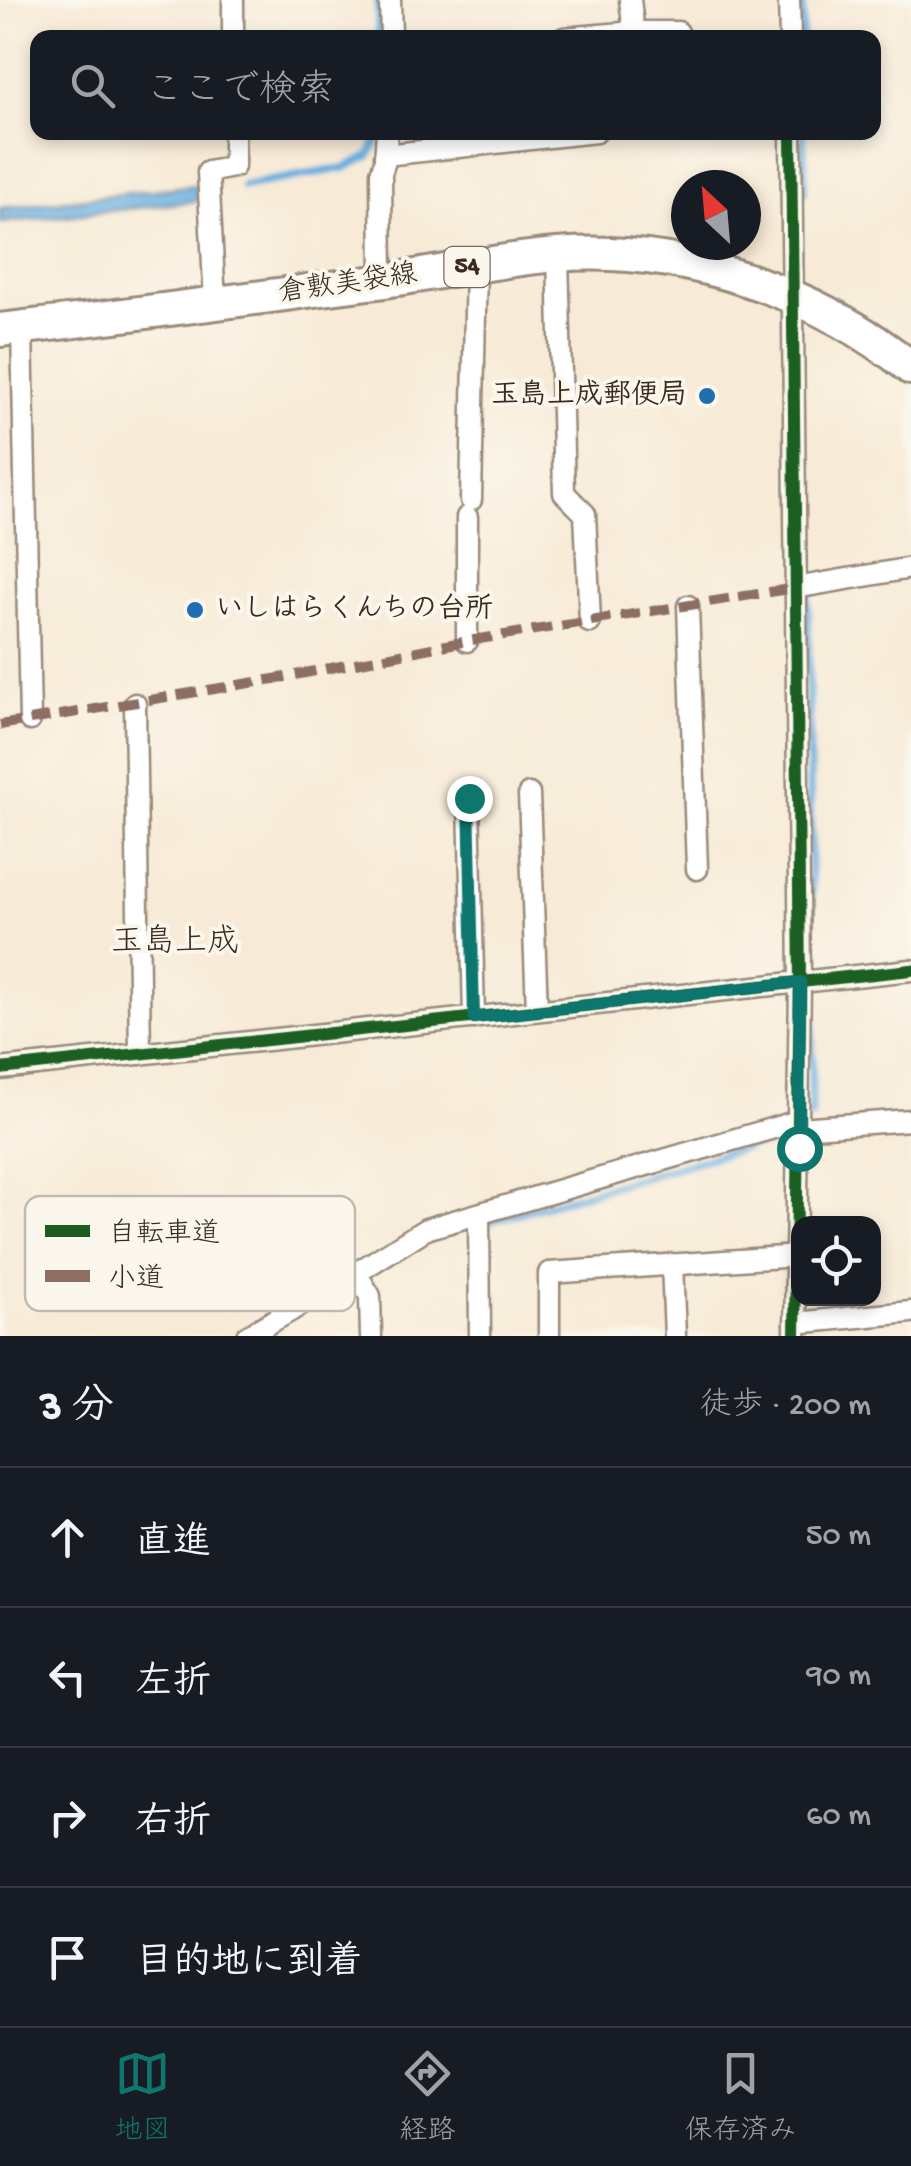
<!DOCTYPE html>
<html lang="ja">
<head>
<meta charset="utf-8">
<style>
  body { margin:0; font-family:"Gochi Hand","Klee One",sans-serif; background:#20242c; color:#f1f3f6 }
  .controls { position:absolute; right:30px; bottom:30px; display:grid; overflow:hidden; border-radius:20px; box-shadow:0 5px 15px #0003 }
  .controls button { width:90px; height:90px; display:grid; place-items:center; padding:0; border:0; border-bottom:2px solid #363941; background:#171b24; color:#f1f3f6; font:50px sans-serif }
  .compass { position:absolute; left:671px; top:170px; width:90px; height:90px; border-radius:50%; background:#171b24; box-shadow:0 5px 15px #0003; rotate:334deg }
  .stop { position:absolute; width:30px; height:30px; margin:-22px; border:8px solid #0f766e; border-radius:50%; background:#fff }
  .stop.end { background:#0f766e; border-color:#fff; box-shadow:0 2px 10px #0008 }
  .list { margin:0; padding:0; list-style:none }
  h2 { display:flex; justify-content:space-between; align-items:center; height:130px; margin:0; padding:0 40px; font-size:42px }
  h2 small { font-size:32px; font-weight:400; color:#9ea1a6 }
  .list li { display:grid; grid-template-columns:65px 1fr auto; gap:30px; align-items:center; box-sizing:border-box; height:140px; padding:0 40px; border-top:2px solid #363941 }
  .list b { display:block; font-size:38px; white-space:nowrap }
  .list em { font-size:32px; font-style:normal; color:#9ea1a6 }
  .icon { flex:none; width:55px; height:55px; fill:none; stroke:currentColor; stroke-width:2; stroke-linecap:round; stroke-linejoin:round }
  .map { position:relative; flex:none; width:911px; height:1336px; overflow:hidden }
  .search { position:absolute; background:#171b24; box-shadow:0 5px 15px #0003; left:30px; right:30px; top:30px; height:110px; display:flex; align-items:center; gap:25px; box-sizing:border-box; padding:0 35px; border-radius:20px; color:#9ea1a6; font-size:38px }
  .sheet { height:690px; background:#171b24 }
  nav { display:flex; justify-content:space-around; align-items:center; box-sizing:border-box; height:140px; border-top:2px solid #363941; background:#171b24; font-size:28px; color:#9ea1a6 }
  nav a { display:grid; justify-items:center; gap:5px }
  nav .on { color:#0f766e }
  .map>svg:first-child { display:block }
  .water { fill:#6bafe0; stroke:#536c7f; stroke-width:2.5 }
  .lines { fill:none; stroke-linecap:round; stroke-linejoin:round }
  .stream { stroke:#6bafe0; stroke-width:8 }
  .minor-casing { stroke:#998a7a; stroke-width:25 }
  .primary-casing { stroke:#998a7a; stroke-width:38 }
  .minor { stroke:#fff; stroke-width:20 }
  .primary { stroke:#fff; stroke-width:32 }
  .quiet { stroke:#8d6e63; stroke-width:10; stroke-dasharray:20 10; stroke-linecap:butt }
  .cycleway-casing { stroke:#fbf7ec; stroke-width:19 }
  .cycleway { stroke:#1b5e20; stroke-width:12 }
  .route { stroke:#0f766e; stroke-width:12 }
  .poi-dot { fill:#1f6fb2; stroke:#fbf7ec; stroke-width:4 }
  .labels { text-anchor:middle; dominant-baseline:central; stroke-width:8; stroke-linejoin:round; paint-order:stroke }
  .shield { fill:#fbf7ec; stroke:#75685c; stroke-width:2.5 }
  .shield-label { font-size:25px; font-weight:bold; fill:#3b2a1e }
  .street-label { font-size:28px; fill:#3b2a1e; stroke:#fbf7ec }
  .poi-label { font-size:28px; font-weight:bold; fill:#3b2a1e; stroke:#fbf7ec; text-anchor:end }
  .quarter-label { font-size:32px; fill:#3b2a1e; stroke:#fbf7ec }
  .key { fill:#fbf7ec; stroke:#c1baae; stroke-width:2.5 }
  .key-label { font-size:28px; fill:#3b2a1e }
</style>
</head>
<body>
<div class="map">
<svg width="911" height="1336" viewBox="0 0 911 1336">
  <rect width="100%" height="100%" fill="#fbf7ec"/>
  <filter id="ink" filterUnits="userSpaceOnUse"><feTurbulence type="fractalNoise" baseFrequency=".01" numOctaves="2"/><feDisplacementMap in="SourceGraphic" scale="20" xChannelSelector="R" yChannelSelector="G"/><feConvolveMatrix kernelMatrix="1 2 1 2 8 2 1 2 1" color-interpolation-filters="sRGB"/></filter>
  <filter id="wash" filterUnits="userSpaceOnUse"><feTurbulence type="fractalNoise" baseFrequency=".0048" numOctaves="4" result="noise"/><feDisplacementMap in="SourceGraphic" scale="40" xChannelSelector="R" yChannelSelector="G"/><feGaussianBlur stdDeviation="2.25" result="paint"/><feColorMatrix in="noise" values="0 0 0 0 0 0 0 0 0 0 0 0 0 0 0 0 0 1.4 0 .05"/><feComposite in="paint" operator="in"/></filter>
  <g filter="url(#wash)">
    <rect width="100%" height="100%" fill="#f7ead6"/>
    <polygon class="water" points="198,185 199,201 0,223 0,208"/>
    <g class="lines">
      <g class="stream">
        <polyline points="378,0 379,38"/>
        <polyline points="802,0 802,38"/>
        <polyline points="803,132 804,192"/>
        <polyline points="243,186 344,168 369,156 379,137"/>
        <polyline points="806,491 812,968"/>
        <polyline points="811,1116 813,987"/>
        <polyline points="483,1223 782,1137"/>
      </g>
    </g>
  </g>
  <g filter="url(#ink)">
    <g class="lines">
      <g class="minor-casing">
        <g id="minor">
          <polyline points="233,0 233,38"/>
          <polyline points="390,0 391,38"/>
          <polyline points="630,0 634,32"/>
          <polyline points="789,0 790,38"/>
          <polyline points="564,38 634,32 678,32 678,38"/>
          <polyline points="791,132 800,983 795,1336"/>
          <polyline points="385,155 596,132"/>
          <polyline points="558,255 564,493 585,514 590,622"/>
          <polyline points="382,282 381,173 385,161 387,132"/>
          <polyline points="215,303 208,172 234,167 234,132"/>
          <polyline points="22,328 30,720"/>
          <polyline points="471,500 476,265"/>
          <polyline points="795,588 911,568"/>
          <polyline points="688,606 697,869"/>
          <polyline points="467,641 467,517"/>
          <polyline points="135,704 140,1054"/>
          <polyline points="529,794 537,1010"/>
          <polyline points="469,798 474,1018"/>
          <polyline points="0,1069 911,970"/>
          <polyline points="798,1128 911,1120"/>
          <polyline points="479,1214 480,1336"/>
          <polyline points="672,1264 675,1336"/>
          <polyline points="356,1273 370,1296 371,1336"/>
          <polyline points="795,1323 911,1312"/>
          <polyline points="247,1336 356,1273 426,1229 798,1121"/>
          <polyline points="549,1336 549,1273 797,1256"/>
        </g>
      </g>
      <g class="primary-casing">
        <path id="primary" d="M0,330C123,316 246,299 369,283C432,275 494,260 557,255C679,245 817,291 911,368"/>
      </g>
      <use href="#minor" class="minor"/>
      <use href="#primary" class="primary"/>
      <polyline class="quiet" points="0,725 280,678 467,641 795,588"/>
      <g class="cycleway-casing">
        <g id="cycleway">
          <polyline points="791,132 800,983 795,1336"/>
          <polyline points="0,1069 911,970"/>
        </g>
      </g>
      <use href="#cycleway" class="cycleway"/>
    </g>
  </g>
  <g class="lines" filter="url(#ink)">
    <polyline class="route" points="469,798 474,1018 800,982 799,1148"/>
  </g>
  <g class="poi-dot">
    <circle cx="707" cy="396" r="10"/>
    <circle cx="195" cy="610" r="10"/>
  </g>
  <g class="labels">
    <rect class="shield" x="444.5" y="247" width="45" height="40" rx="8"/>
    <g class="shield-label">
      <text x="467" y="267">54</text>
    </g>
    <g class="street-label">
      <text transform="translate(348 285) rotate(-8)">倉敷美袋線</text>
    </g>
    <g class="poi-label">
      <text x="687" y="396">玉島上成郵便局</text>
      <text x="215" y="610" text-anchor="start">いしはらくんちの台所</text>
    </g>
    <g class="quarter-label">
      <text x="175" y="944">玉島上成</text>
    </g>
  </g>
  <rect x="25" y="1196" width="330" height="115" rx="15" class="key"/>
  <rect x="45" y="1225" width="45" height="12" fill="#1b5e20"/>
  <rect x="45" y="1270" width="45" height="12" fill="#8d6e63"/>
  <g class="key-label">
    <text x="108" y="1241">自転車道</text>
    <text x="108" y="1286">小道</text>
  </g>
</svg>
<div class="controls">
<button><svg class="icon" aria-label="locate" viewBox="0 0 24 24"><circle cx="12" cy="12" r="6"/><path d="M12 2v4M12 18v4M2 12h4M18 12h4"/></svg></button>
</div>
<svg class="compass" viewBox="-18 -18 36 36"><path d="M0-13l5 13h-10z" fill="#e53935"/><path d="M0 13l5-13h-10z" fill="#9ea1a6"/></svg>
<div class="stop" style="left:799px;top:1148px"></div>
<div class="stop end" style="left:469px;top:798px"></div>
<div class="search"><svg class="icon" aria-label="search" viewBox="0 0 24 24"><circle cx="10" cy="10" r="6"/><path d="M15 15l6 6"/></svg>ここで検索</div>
</div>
<section class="sheet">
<h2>3 分<small>徒歩 · 200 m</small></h2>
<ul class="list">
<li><svg class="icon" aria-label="ahead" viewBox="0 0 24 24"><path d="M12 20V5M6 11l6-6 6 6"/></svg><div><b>直進</b></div><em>50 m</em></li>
<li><svg class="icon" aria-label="left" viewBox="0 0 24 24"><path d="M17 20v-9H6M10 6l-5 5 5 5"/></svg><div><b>左折</b></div><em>90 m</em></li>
<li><svg class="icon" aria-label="right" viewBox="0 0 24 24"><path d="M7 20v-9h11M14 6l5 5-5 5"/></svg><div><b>右折</b></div><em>60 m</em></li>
<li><svg class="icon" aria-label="arrive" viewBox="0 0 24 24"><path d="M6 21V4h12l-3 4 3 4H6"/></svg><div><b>目的地に到着</b></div></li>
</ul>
</section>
<nav>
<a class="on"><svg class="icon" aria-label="map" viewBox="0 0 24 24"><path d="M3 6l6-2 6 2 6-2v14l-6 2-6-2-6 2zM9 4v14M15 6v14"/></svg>地図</a>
<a><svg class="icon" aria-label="directions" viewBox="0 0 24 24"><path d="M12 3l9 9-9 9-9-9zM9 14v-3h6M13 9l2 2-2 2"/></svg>経路</a>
<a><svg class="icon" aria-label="saved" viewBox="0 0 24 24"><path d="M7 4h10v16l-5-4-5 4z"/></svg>保存済み</a>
</nav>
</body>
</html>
